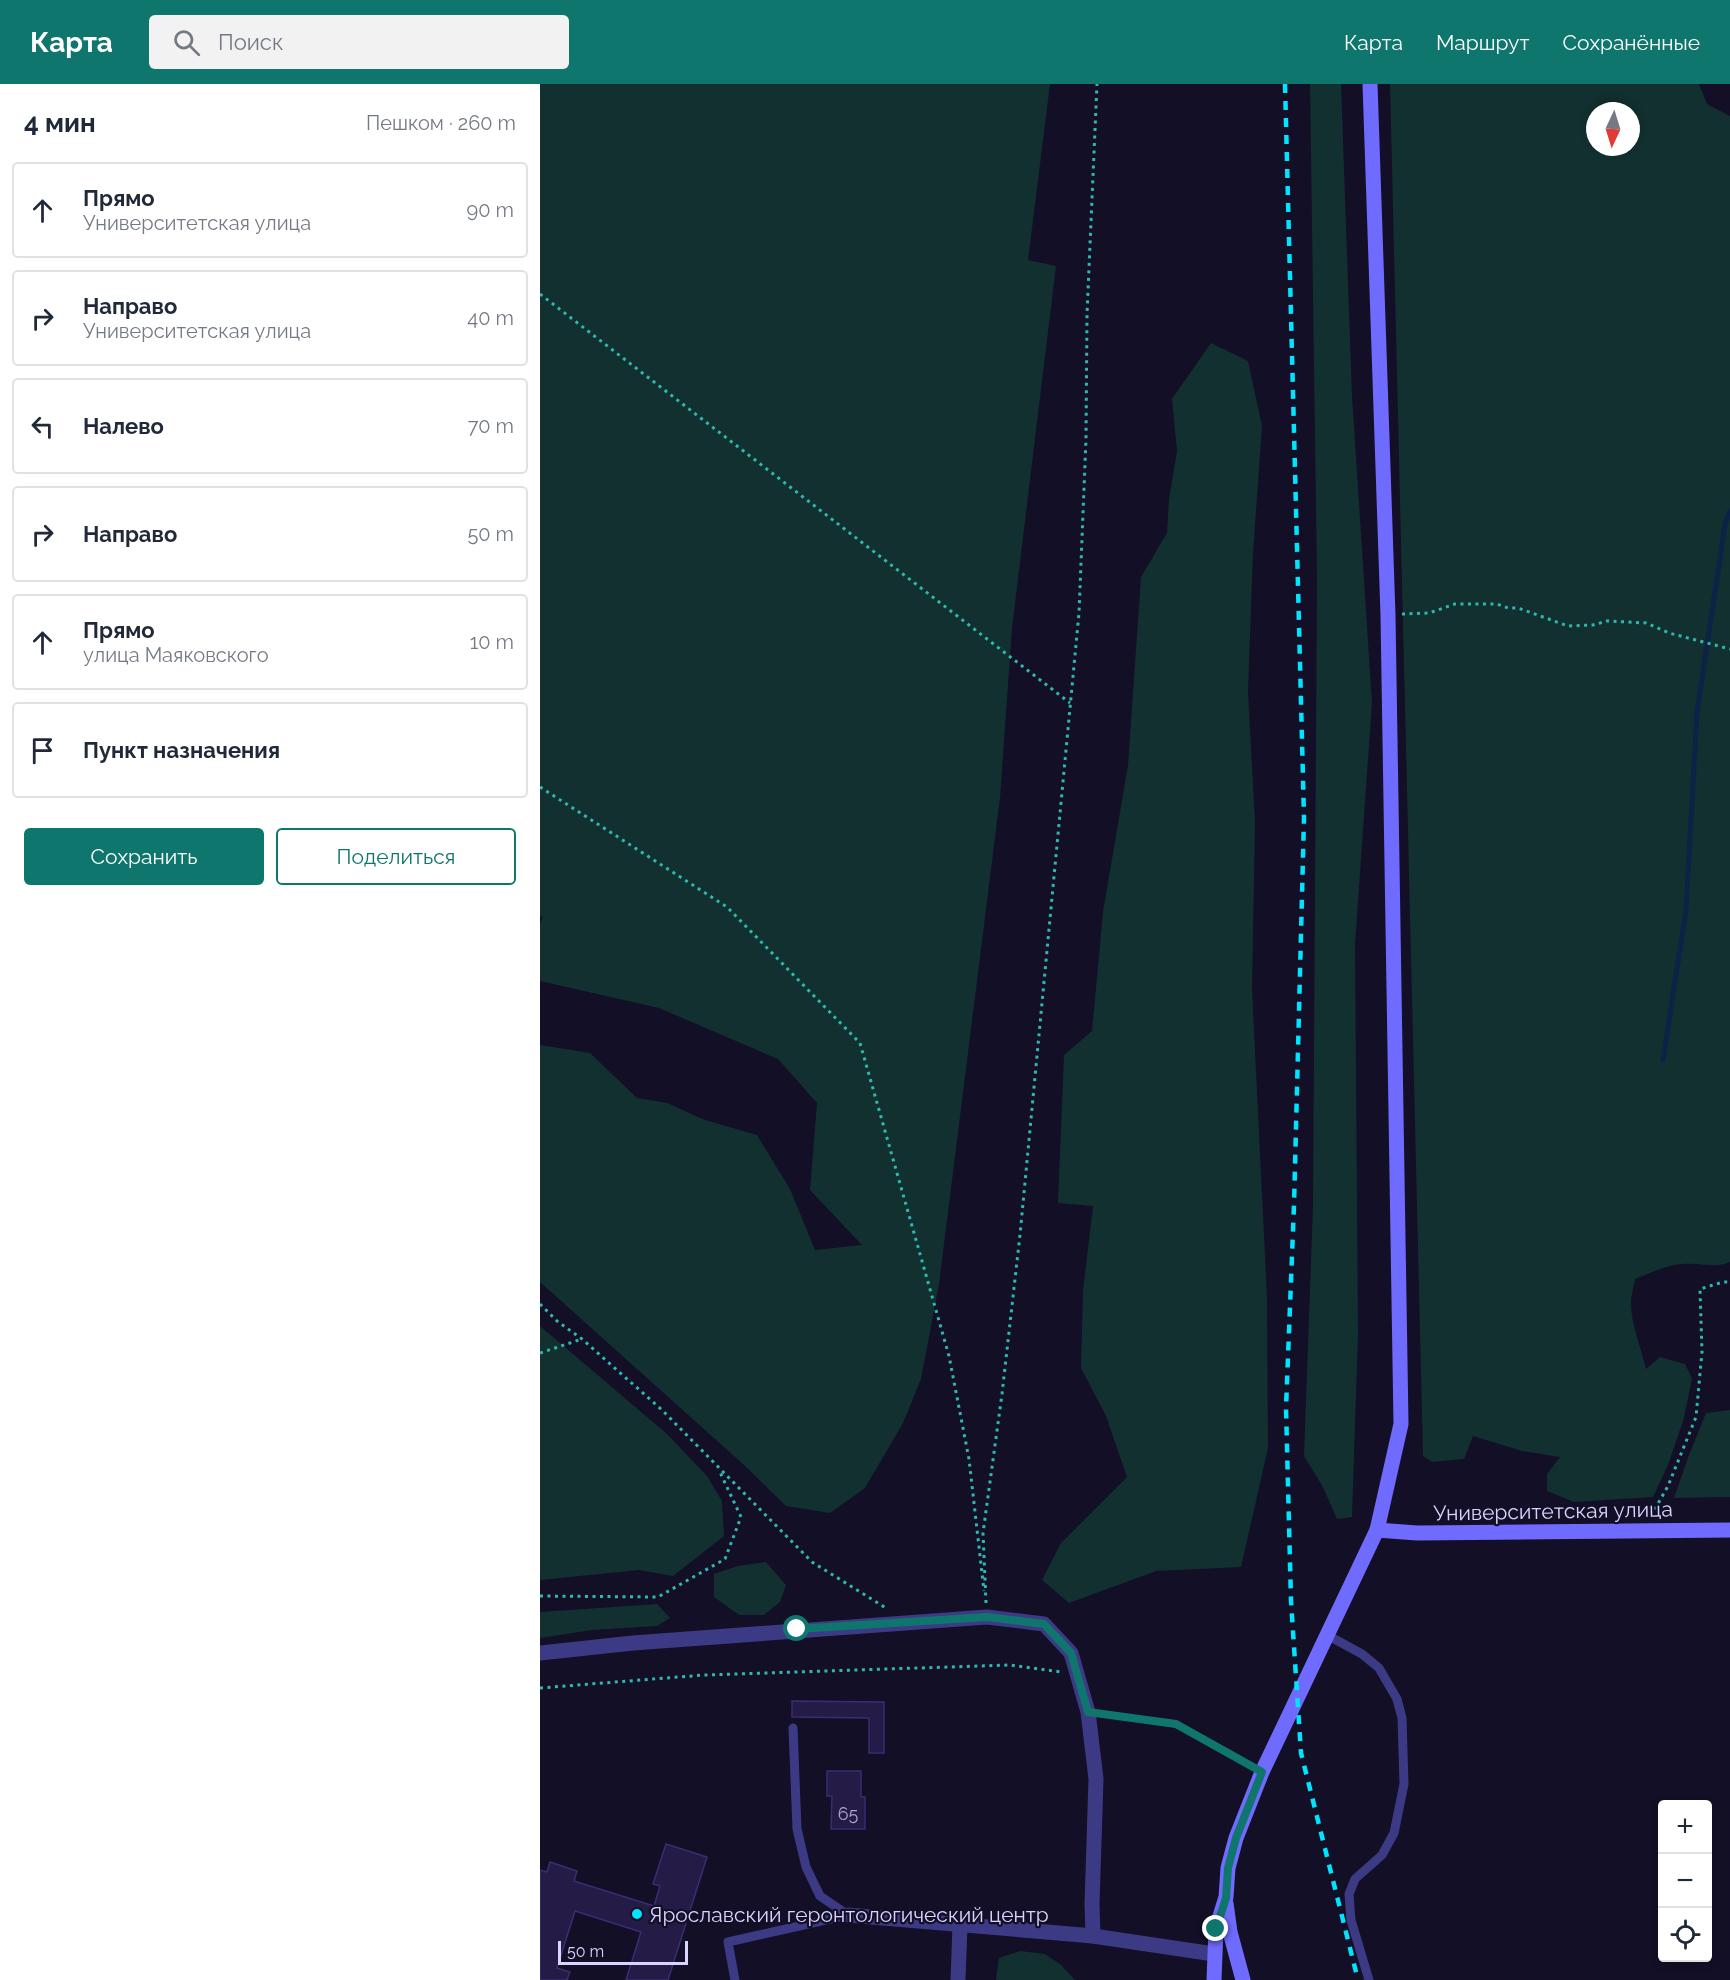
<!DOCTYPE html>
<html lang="ru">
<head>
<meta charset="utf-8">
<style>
  body { margin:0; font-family:Raleway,sans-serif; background:#f2f2f3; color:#1f2937 }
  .controls { position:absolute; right:18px; bottom:18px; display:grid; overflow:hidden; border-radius:6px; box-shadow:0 3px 9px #0003 }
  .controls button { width:54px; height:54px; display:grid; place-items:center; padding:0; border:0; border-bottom:2px solid #e0e1e3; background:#fff; color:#1f2937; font:30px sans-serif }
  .compass { position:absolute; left:1046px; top:18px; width:54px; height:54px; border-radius:50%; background:#fff; box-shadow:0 3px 9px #0003; rotate:184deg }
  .scale { position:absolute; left:18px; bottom:15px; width:130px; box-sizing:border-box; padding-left:6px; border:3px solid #d9d4ff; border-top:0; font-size:16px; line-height:21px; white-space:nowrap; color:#d9d4ff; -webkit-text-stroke:4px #130f26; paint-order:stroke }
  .stop { position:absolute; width:18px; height:18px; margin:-14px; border:4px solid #0f766e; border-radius:50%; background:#fff }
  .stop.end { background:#0f766e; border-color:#fff; box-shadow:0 2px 6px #0008 }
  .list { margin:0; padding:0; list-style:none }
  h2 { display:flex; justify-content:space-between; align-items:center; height:78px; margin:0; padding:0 24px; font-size:26px }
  h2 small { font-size:20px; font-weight:400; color:#747a83 }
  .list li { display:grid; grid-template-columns:39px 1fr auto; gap:18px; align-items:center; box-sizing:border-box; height:96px; margin:0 12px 12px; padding:0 12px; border:2px solid #e0e1e3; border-radius:6px }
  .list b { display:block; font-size:22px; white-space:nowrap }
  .list p { margin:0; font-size:20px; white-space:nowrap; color:#747a83 }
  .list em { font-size:20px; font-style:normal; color:#747a83 }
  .actions { display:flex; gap:12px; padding:18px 24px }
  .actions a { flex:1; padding:14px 0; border:2px solid #0f766e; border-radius:6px; text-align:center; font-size:21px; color:#0f766e }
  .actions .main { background:#0f766e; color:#fff }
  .icon { flex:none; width:33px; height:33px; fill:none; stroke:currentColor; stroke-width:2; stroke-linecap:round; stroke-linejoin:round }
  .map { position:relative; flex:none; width:1190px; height:1896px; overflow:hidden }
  header { display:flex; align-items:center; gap:36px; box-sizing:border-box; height:84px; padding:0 30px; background:#0f766e; color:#fff }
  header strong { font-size:28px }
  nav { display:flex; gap:33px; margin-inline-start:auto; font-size:21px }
  .search { width:420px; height:54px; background:#f2f2f3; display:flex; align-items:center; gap:15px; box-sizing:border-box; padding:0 21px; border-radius:6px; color:#747a83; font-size:22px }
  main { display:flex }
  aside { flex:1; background:#fff }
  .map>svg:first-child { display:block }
  .green { fill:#12302f; fill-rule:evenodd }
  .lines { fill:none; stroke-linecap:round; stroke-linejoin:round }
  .stream { stroke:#0c2248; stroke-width:5 }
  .building { fill:#241b47; stroke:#3b2d73; stroke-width:1.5 }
  .path { stroke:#2fb8b0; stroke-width:3; stroke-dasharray:3 4.5; stroke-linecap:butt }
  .lane { stroke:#3d3a85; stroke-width:9 }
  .street { stroke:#3d3a85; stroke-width:15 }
  .secondary { stroke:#6f6bff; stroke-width:15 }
  .rail { stroke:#00e5ff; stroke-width:4.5; stroke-dasharray:9 8; stroke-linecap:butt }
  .route { stroke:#0f766e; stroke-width:8 }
  .poi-dot { fill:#00e5ff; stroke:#130f26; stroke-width:2 }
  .labels { text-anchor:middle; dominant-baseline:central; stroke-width:4.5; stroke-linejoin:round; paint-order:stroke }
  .number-label { font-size:18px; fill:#aca6d1 }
  .street-label { font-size:21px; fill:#d9d4ff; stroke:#130f26 }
  .poi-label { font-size:21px; fill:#d9d4ff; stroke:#130f26; text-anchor:start }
</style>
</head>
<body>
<header>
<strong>Карта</strong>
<div class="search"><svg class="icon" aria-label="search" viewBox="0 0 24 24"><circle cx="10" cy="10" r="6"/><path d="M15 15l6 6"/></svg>Поиск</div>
<nav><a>Карта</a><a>Маршрут</a><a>Сохранённые</a></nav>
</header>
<main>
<aside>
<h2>4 мин<small>Пешком · 260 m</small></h2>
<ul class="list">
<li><svg class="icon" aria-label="ahead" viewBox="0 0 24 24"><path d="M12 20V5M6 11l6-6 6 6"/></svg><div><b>Прямо</b><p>Университетская улица</p></div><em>90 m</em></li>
<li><svg class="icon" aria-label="right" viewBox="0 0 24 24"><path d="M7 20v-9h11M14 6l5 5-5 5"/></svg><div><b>Направо</b><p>Университетская улица</p></div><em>40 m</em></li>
<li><svg class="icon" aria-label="left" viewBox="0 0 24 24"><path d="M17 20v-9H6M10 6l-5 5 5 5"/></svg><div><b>Налево</b></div><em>70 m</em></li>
<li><svg class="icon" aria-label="right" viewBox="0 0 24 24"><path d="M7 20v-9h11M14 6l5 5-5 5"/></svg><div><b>Направо</b></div><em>50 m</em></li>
<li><svg class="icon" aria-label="ahead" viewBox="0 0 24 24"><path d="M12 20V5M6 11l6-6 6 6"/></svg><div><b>Прямо</b><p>улица Маяковского</p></div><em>10 m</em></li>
<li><svg class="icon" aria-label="arrive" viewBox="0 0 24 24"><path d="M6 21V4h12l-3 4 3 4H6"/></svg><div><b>Пункт назначения</b></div></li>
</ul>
<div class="actions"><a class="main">Сохранить</a><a>Поделиться</a></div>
</aside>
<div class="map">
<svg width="1190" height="1896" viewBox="0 0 1190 1896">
  <rect width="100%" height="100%" fill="#130f26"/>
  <g class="green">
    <polygon points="0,0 510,0 488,176 516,182 472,544 460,714 399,1200 381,1295 363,1339 325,1404 290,1429 246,1422 204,1381 0,1198 0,961 50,969 97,1014 127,1019 165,1036 217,1051 250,1105 275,1166 322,1161 270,1106 277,1019 238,975 119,924 0,897 0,840 3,832 0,833"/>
    <polygon points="770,0 801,0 812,312 832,619 815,860 818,1250 812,1433 797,1435 783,1403 764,1372 773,1122 777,494"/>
    <path d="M850,0H1159L1167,20L1190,32V1178C1175,1185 1159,1178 1142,1180C1127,1181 1110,1189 1095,1195C1094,1202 1091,1211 1091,1219C1091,1241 1101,1263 1106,1285L1120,1273L1145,1280L1152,1294L1144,1334L1128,1381L1113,1413L1034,1418L1007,1407V1390L1020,1373L982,1367L933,1352L924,1375L892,1378L883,1372ZM1055,27H1091V63H1055Z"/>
    <polygon points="671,259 708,277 722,342 713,469 708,608 715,738 712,905 727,1213 728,1364 701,1483 616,1487 529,1519 502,1496 521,1459 587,1393 566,1332 541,1284 543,1207 553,1122 518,1119 524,971 552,947 563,828 588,681 601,493 627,449 629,415 637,367 632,315"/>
    <polygon points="0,1242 127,1350 167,1392 182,1417 184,1452 133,1492 99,1486 0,1496"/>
    <polygon points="1190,1326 1190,1413 1134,1414 1149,1371 1166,1329"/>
    <polygon points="226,1478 246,1501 240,1518 224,1531 199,1531 174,1513 174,1490 198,1482"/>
    <polygon points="117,1520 130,1534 117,1542 52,1546 0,1554 0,1528"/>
    <polygon points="480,1867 505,1870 521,1881 535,1896 456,1896 459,1874"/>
  </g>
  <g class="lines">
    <polyline class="stream" points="1123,976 1146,826 1157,629 1185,440 1190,427"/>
  </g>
  <g class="building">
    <polygon points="252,1617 344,1618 344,1669 329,1669 329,1634 252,1633"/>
    <polygon points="287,1687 321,1687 321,1713 325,1713 325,1745 291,1745 292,1712 287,1712"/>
    <polygon points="126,1760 167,1773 128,1896 86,1896 101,1848 35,1827 17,1884 30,1888 27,1896 0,1896 0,1786 7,1788 10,1778 37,1787 34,1797 114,1822 120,1802 113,1800"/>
  </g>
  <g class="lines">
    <g class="path">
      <polyline points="0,210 530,619"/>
      <polyline points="862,530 889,529 915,520 957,520 968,524 978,524 1028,542 1053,541 1067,537 1106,539 1129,549 1190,565"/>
      <polyline points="0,703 187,823 320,959 409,1272 429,1375 444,1507"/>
      <polyline points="0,1220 17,1237 42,1255 122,1326 272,1478 346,1524"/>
      <polyline points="0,1269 42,1255"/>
      <polyline points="1111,1432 1128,1402 1156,1333 1162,1268 1160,1205 1183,1198 1190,1198"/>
      <polyline points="0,1512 118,1513 185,1475 201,1433 179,1386"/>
      <polyline points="446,1519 443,1449 462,1310 480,1151 539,529 546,355 547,230 557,0"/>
      <polyline points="0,1604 164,1591 470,1581 522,1588"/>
      <polyline points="565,1630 636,1640 709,1680"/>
    </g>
    <g class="lane">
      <polyline points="787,1551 822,1570 839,1584 857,1615 862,1634 864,1700 854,1749 842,1771 815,1795 809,1810 811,1836 829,1896"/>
      <polyline points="253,1644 257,1745 266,1783 280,1812 308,1831"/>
      <polyline points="195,1896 188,1858 308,1831"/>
    </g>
    <g class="street">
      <polyline points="0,1569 93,1559 447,1533 504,1540 531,1569 548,1628 556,1695 552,1820 553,1852"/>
      <polyline points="308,1831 553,1852 674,1870"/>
      <polyline points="418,1896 420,1841"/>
    </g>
    <g class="secondary">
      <polyline points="837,1446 877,1449 1190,1446"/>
      <polyline points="686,1819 690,1848 703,1896"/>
      <polyline points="674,1896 676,1845 686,1813 688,1784 696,1754 722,1688 837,1446 861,1340 848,531 830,0"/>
    </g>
    <polyline class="rail" points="745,0 764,734 754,1121 746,1324 751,1517 761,1669 818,1896"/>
  </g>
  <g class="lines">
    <polyline class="route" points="257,1545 447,1533 504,1540 531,1569 548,1628 636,1640 722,1688 696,1754 688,1784 686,1814 676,1845"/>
  </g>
  <circle class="poi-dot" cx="97" cy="1830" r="6"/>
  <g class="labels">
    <g class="number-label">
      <text x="308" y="1729">65</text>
    </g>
    <g class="street-label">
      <text transform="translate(1013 1427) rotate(-1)">Университетская улица</text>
    </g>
    <g class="poi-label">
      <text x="109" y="1830">Ярославский геронтологический центр</text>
    </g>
  </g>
</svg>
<div class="controls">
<button>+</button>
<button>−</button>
<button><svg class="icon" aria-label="locate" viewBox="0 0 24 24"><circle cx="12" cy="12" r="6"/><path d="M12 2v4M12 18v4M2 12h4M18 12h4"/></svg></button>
</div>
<svg class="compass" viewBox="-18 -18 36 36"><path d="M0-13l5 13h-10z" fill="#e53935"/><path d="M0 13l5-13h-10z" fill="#747a83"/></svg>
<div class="scale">50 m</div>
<div class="stop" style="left:257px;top:1545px"></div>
<div class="stop end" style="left:676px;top:1845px"></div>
</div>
</main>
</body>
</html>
